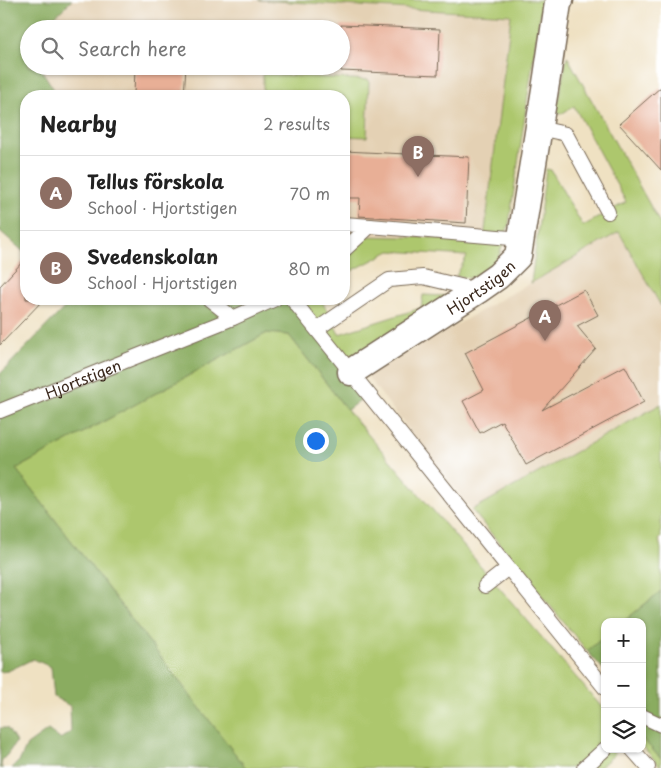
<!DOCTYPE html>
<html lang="en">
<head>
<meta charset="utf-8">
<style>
  body { margin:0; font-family:"Playpen Sans",sans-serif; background:#f2f2f2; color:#222 }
  .controls { position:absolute; right:15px; bottom:15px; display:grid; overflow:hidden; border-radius:10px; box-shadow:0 1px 4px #0004 }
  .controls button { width:45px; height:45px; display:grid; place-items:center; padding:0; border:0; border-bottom:1px solid #e0e0e0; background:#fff; color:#222; font:25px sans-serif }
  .you { position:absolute; left:315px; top:440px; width:18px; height:18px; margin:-12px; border:4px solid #fff; border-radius:50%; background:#1a73e8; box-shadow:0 0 0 8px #1a73e833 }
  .badge { display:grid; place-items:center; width:32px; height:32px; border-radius:50%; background:#ea580c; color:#fff; font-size:16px; font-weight:700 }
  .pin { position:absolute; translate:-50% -41px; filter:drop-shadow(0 1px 2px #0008) }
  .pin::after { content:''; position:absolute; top:26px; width:18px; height:15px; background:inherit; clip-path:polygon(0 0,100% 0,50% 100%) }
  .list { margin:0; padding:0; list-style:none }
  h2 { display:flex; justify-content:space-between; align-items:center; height:65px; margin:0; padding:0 20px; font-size:21px }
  h2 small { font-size:16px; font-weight:400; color:#767676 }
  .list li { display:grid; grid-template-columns:32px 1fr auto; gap:15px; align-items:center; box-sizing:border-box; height:75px; padding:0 20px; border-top:1px solid #e0e0e0 }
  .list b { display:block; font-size:19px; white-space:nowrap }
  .list p { margin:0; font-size:16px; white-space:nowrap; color:#767676 }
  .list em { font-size:16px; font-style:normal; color:#767676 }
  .icon { flex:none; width:28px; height:28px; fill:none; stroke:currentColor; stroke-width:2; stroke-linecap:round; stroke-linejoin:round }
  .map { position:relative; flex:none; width:661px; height:768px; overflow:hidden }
  .search { position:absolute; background:#fff; box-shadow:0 1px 4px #0004; left:20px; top:20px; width:330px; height:55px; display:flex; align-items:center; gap:12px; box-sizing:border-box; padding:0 18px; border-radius:28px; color:#767676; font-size:19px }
  .panel { position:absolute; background:#fff; box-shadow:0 1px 4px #0004; left:20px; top:90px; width:330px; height:215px; border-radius:20px }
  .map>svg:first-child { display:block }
  .built { fill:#e4d1b4 }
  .green { fill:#adc76d; stroke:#747846 }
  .forest { fill:#8aac60; stroke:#626b3f }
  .building { fill:#e8af96 }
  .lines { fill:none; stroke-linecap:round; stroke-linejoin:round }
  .service-casing { stroke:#7a6a57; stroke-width:16 }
  .minor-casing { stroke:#7a6a57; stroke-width:29 }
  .service { stroke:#fff; stroke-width:14 }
  .minor { stroke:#fff; stroke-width:26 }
  .labels { text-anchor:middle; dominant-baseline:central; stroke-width:4; stroke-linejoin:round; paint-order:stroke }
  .street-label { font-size:15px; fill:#3b2a1e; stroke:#fff }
</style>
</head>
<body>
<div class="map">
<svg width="661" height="768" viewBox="0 0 661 768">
  <rect width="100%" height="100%" fill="#fff"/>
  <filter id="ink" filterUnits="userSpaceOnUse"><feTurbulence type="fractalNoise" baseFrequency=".02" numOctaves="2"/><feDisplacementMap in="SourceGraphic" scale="10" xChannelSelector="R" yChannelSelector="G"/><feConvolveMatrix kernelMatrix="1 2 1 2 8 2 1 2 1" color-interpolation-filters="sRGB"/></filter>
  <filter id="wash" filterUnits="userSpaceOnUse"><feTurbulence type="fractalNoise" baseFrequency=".0096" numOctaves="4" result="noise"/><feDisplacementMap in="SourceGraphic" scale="20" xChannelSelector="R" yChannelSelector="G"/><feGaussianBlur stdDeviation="1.12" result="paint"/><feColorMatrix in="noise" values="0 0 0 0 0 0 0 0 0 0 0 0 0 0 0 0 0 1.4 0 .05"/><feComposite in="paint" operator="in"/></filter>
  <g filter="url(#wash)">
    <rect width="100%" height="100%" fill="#efe1c2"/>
    <g class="built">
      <polygon points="72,0 258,0 512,15 484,239 344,235 344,96 58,96 39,66 341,66 341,29 42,29"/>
      <polygon points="619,232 661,306 661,404 472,510 367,376"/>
    </g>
    <g class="green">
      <polygon points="258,0 542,0 509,224 498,259 475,279 456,276 467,256 390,251 344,275 344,250 359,236 484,239 511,15"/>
      <polygon points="567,56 661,225 661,306 619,232 531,283 546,169 551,170 583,226 626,202 574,106 561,114 556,113"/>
      <polygon points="263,74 369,80 367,137 344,136 344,96 263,96"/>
      <polygon points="423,295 449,296 351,372 292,299 321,299 339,334 421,308"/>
      <polygon points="267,333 289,335 347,410 605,711 605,736 602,739 605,742 605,749 611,749 615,754 599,768 246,768 16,469"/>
      <polygon points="661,404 661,538 659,540 661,549 661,591 623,622 605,622 605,636 587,651 472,510"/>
      <polygon points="642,738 661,759 661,767 642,746"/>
    </g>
    <g class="forest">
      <polygon points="0,0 72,0 42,29 29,29 29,42 26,45 29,50 29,66 39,66 58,96 26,96 26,254 0,231"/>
      <polygon points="59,299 292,299 368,394 347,410 289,335 267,333 16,469 246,768 12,768 20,760 27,745 48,730 60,739 71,732 70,706 54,697 51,667 33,659 8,671 0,672 0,374 64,308"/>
      <polygon points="661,591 661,759 642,738 642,622 623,622"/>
      <polygon points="605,636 605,671 587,651"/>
      <polygon points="0,728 7,728 16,742 7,755 2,760 1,767 3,768 0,768"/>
    </g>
    <g id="blocks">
      <g class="building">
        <polygon points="341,25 440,29 438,75 341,71"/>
        <polygon points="135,66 186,66 184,96 134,96"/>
        <polygon points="661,87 661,170 619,124"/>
        <polygon points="344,151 469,157 466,223 359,216 360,198 344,198"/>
        <polygon points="26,258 26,299 44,299 0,345 0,286"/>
        <polygon points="584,290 598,315 577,326 596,349 542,410 625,366 644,402 526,465 502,421 480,433 463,401 484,390 465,353"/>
      </g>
    </g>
  </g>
  <g filter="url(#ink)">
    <use href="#blocks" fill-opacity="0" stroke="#7a6a57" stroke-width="1"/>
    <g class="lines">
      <g class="service-casing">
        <g id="service">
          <polyline points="539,128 566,134 608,212"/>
          <polyline points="344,224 370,226 344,250"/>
          <polyline points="370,226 521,239"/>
          <polyline points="209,299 233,318"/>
          <polyline points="292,299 605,688"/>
          <polyline points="317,329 389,280 423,277 477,290"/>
          <path id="s1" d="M0,411L233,318L275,299"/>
          <polyline points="485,586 508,568"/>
          <polyline points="642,716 661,725"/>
          <polyline points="632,749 648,767"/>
          <polyline points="584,768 605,749"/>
        </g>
      </g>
      <g class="minor-casing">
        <g id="minor">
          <path id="s2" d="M351,372L478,290L498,276L518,256L547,77L558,3L560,0"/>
        </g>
      </g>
      <use href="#service" class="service"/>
      <use href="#minor" class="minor"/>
    </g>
  </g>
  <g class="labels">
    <g class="street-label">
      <text stroke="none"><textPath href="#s2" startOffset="155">Hjortstigen</textPath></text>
      <text stroke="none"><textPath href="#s1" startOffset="89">Hjortstigen</textPath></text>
    </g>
  </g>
</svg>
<div class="controls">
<button>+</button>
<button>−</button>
<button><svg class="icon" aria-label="layers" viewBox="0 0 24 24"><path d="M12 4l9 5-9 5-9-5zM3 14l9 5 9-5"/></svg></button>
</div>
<div class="you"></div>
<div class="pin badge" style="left:545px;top:341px;background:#8d6e63">A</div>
<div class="pin badge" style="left:418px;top:177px;background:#8d6e63">B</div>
<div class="search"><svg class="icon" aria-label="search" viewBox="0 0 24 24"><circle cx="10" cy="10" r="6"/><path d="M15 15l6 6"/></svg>Search here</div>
<section class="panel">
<h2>Nearby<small>2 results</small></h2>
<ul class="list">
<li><span class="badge" style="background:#8d6e63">A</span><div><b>Tellus förskola</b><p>School · Hjortstigen</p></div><em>70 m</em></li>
<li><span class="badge" style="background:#8d6e63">B</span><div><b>Svedenskolan</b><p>School · Hjortstigen</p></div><em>80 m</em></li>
</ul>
</section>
</div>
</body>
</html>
